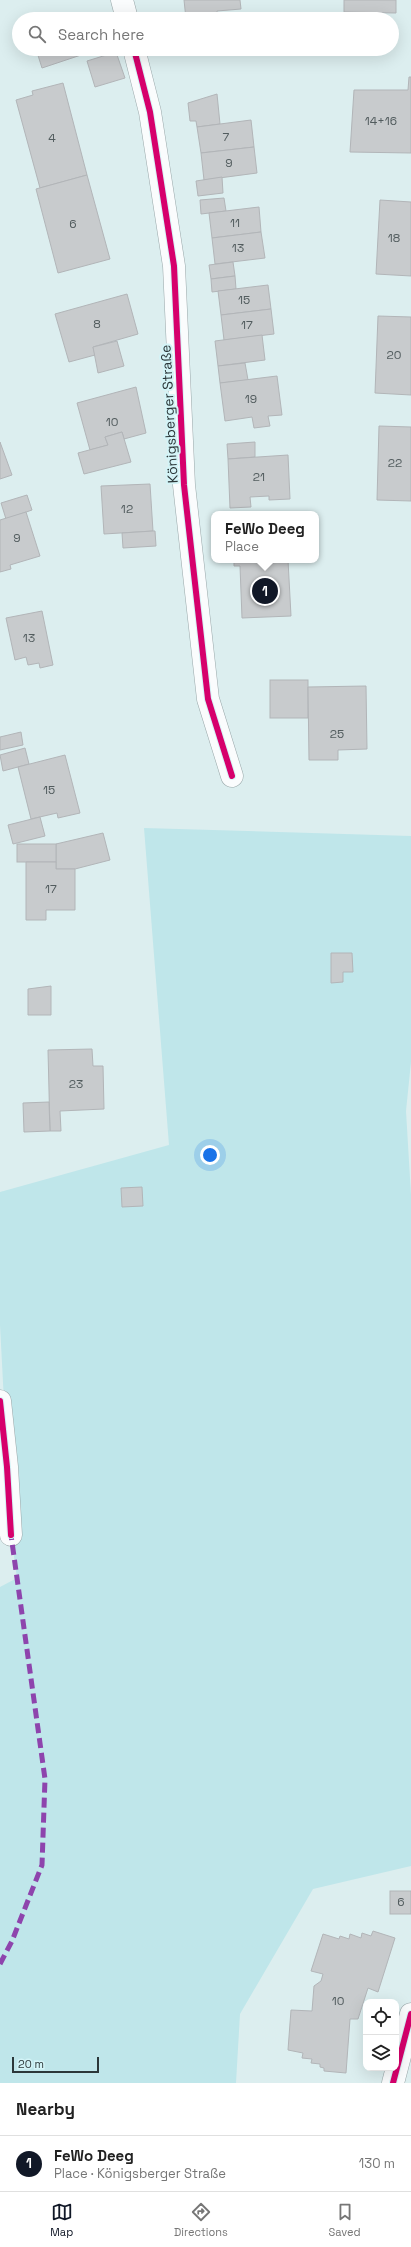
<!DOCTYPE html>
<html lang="en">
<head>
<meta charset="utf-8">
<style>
  body { margin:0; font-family:"Space Grotesk",sans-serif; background:#f6f6f6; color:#222 }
  .controls { position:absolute; right:12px; bottom:12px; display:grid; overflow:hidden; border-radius:8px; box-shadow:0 4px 16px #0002 }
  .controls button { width:36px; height:36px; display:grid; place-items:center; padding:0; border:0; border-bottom:1px solid #e0e0e0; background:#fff; color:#222; font:20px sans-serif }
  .scale { position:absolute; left:12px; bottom:10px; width:87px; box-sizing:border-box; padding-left:4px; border:2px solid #2b3739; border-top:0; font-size:11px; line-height:14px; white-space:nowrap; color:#2b3739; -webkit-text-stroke:3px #d4f4f7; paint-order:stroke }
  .you { position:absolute; left:210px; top:1155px; width:14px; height:14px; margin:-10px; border:3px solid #fff; border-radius:50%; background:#1a73e8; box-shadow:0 0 0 6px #1a73e833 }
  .badge { display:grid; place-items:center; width:26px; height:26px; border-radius:50%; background:#111827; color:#fff; font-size:13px; font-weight:700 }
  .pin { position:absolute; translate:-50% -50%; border:2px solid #fff; box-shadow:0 1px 4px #0006 }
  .popup { position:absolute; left:211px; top:511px; width:108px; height:52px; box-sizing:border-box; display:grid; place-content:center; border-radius:8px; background:#fff; filter:drop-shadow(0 1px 3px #0005); font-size:13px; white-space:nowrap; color:#767676 }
  .popup b { font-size:15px; color:#222 }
  .popup::after { content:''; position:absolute; left:50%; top:100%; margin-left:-8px; border:8px solid transparent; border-top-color:#fff }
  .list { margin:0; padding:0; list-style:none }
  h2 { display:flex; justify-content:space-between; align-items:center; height:52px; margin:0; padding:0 16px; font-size:17px }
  h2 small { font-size:13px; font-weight:400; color:#767676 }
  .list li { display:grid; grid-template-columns:26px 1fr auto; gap:12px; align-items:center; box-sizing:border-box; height:56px; padding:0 16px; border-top:1px solid #e0e0e0 }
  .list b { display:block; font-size:15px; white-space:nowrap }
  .list p { margin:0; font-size:13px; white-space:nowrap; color:#767676 }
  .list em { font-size:13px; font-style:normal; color:#767676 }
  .icon { flex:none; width:22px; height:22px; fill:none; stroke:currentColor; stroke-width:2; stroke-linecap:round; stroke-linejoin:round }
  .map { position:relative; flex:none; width:411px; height:2083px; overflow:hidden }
  .search { position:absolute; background:#fff; box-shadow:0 4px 16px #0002; left:12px; right:12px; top:12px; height:44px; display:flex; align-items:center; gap:10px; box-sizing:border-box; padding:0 14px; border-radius:22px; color:#767676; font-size:15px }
  .sheet { height:108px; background:#fff }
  nav { display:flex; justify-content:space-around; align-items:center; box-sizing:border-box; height:56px; border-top:1px solid #e0e0e0; background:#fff; font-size:11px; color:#767676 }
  nav a { display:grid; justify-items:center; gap:2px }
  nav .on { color:#111827 }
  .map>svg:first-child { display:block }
  .green { fill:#bfe6ea }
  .building { fill:#c8cbcd; stroke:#b2b5b8 }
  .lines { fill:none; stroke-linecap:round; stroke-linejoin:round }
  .street-casing { stroke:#98a6a8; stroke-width:23 }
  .street { stroke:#fafcfd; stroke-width:22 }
  .quiet { stroke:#8e44ad; stroke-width:5; stroke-dasharray:10 5; stroke-linecap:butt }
  .cycleway-casing { stroke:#d4f4f7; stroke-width:8 }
  .cycleway { stroke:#d6006c; stroke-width:6 }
  .labels { text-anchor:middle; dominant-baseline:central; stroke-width:4; stroke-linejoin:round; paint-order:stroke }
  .number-label { font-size:12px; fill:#525c5e }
  .street-label { font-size:14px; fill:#2b3739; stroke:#d4f4f7 }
</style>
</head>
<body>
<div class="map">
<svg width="411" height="2083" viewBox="0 0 411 2083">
  <rect width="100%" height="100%" fill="#dceeef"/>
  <polygon class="green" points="144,828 411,836 411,1062 406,1111 411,1195 411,1866 313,1889 240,2014 236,2083 0,2083 0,1587 17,1578 11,1535 0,1325 0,1192 169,1145"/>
  <g class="building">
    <polygon points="184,0 240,0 241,9 217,11 217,18 186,19"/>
    <polygon points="344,0 396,0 396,13 344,12"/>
    <polygon points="36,49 99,49 42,68"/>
    <polygon points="116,52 125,78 95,87 87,61"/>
    <polygon points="409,77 411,77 411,153 350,152 354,90 408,90"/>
    <polygon points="63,83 87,175 40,188 16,100 33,95 32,91"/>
    <polygon points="217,94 220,124 197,127 196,121 190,121 188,103"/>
    <polygon points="251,120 254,147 201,153 197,127"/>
    <polygon points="254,147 257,173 204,180 201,153"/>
    <polygon points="87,175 110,259 58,273 36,189"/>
    <polygon points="222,177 223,193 198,196 196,181"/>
    <polygon points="224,198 226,211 201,214 200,200"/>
    <polygon points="380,200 411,202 411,276 376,274"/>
    <polygon points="259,207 261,232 212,238 209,213"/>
    <polygon points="261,232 265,258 215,264 212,238"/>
    <polygon points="233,262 235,276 211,279 209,265"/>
    <polygon points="235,276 236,289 212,292 211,279"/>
    <polygon points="268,285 271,309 221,315 218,291"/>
    <polygon points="127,294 138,334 93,347 95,355 69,362 55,314"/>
    <polygon points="271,309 274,334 224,340 221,315"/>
    <polygon points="378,316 411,317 411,395 375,393"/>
    <polygon points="262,335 265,360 218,366 215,341"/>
    <polygon points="117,341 124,366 98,373 93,347"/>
    <polygon points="245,363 248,380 220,383 218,366"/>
    <polygon points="277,376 282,415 268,416 270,426 254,428 252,417 225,421 220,383"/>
    <polygon points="136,387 146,433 124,439 122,432 105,437 108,445 90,450 77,403"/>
    <polygon points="379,426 411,427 411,501 377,500"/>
    <polygon points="122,432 131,462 84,474 78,453 108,445 105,437"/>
    <polygon points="0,442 12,475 0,479"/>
    <polygon points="255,442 255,457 228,459 227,444"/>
    <polygon points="288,455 290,499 269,500 269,496 250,497 251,507 230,508 228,459"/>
    <polygon points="150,484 153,531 104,534 101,486"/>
    <polygon points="27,495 32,510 6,519 1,503"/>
    <polygon points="26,512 40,556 10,565 11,569 0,572 0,520"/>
    <polygon points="153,531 155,531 156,546 123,548 122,533"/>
    <polygon points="234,560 288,560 291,616 242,618 240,566 234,566"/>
    <polygon points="42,611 53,665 40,668 39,663 28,665 26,657 15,660 6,618"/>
    <rect x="270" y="680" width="38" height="38"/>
    <polygon points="366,686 367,749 338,750 338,760 309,760 308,687"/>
    <polygon points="21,732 23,745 0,750 0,737"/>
    <polygon points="25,748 29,764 3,771 0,755"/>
    <polygon points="65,755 80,813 58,818 57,813 31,819 18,767"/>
    <polygon points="40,817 45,836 13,844 8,825"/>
    <polygon points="103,833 110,860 75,869 56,869 56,844"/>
    <rect x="17" y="844" width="39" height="18"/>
    <polygon points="26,862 56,862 56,869 75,869 75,910 46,910 46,920 26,920"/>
    <polygon points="331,953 352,953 353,972 343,972 343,982 331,983"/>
    <polygon points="51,986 51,1015 28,1015 28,989"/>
    <polygon points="92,1049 93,1066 103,1066 104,1109 60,1111 61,1131 50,1131 48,1050"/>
    <polygon points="49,1102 50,1131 24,1132 23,1103"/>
    <polygon points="142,1187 143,1206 122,1207 121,1188"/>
    <rect x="390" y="1891" width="21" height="23"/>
    <polygon points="373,1931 395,1938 378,1992 368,1988 358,2019 350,2019 346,2073 324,2071 324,2068 320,2067 320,2064 311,2063 312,2059 302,2058 303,2053 288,2050 291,2010 312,2011 314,1986 321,1981 323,1974 311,1971 323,1934 339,1939 340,1936 349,1939 350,1934 361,1938 362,1933 371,1936"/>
  </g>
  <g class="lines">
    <g class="street-casing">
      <g id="street">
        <polyline points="122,0 127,19"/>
        <polyline points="134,49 150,112 174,266 184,485 208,699 232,776"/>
        <polyline points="0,1401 7,1467 11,1535"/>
        <polyline points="393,2083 411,2014"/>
      </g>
    </g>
    <use href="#street" class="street"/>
    <polyline class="quiet" points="0,1964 12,1941 42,1865 45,1779 11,1535"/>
    <g class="cycleway-casing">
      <g id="cycleway">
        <polyline points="134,49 150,112 174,266 184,485 208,699 232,776"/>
        <polyline points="0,1401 7,1467 11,1535"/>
        <polyline points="393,2083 411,2014"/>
      </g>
    </g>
    <use href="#cycleway" class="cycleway"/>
  </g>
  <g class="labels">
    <g class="number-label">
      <text x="381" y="121">14+16</text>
      <text x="226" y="137">7</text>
      <text x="52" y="138">4</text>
      <text x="229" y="163">9</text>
      <text x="235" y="223">11</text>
      <text x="73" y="224">6</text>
      <text x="394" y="238">18</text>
      <text x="238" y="248">13</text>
      <text x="244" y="300">15</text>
      <text x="97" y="324">8</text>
      <text x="247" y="325">17</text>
      <text x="394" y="355">20</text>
      <text x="251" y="399">19</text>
      <text x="112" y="422">10</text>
      <text x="395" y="463">22</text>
      <text x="259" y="477">21</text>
      <text x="127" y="509">12</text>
      <text x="17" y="538">9</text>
      <text x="29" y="638">13</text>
      <text x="337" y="734">25</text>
      <text x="49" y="790">15</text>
      <text x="51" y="889">17</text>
      <text x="76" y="1084">23</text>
      <text x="401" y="1902">6</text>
      <text x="338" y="2001">10</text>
    </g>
    <g class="street-label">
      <text transform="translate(169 414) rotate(-93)">Königsberger Straße</text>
    </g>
  </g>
</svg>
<div class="controls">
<button><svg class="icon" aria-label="locate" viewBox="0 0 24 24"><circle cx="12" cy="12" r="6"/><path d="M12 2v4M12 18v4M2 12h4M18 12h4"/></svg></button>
<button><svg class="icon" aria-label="layers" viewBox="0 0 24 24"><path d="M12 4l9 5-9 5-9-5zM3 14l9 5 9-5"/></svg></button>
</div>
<div class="scale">20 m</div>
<div class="you"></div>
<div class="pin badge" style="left:265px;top:591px">1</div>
<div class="popup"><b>FeWo Deeg</b>Place</div>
<div class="search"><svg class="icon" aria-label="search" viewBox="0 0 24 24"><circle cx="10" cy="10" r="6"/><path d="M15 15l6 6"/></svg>Search here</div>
</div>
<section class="sheet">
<h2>Nearby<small></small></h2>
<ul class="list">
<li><span class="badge">1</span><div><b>FeWo Deeg</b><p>Place · Königsberger Straße</p></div><em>130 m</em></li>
</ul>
</section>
<nav>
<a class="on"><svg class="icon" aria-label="map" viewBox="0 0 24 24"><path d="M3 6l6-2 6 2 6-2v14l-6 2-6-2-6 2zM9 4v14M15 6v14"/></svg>Map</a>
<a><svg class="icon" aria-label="directions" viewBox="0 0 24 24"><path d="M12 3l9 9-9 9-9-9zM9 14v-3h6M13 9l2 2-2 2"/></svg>Directions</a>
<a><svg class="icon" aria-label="saved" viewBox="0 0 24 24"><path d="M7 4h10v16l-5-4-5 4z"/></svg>Saved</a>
</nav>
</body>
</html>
